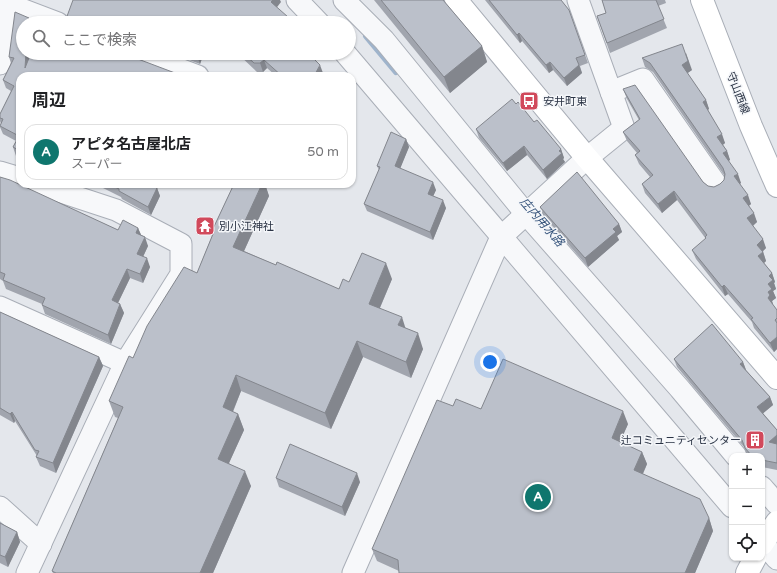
<!DOCTYPE html>
<html lang="ja">
<head>
<meta charset="utf-8">
<style>
  body { margin:0; font-family:"Varela Round","Noto Sans JP",sans-serif; background:#f6f6f6; color:#202124 }
  .controls { position:absolute; right:12px; bottom:12px; display:grid; overflow:hidden; border-radius:8px; box-shadow:0 1px 3px #0004 }
  .controls button { width:36px; height:36px; display:grid; place-items:center; padding:0; border:0; border-bottom:1px solid #e0e0e0; background:#fff; color:#202124; font:20px sans-serif }
  .you { position:absolute; left:490px; top:362px; width:14px; height:14px; margin:-10px; border:3px solid #fff; border-radius:50%; background:#1a73e8; box-shadow:0 0 0 6px #1a73e833 }
  .badge { display:grid; place-items:center; width:26px; height:26px; border-radius:50%; background:#0f766e; color:#fff; font-size:13px; font-weight:700 }
  .pin { position:absolute; translate:-50% -50%; border:2px solid #fff; box-shadow:0 1px 4px #0006 }
  .list { margin:0; padding:0; list-style:none }
  h2 { display:flex; justify-content:space-between; align-items:center; height:52px; margin:0; padding:0 16px; font-size:17px }
  h2 small { font-size:13px; font-weight:400; color:#757577 }
  .list li { display:grid; grid-template-columns:26px 1fr auto; gap:12px; align-items:center; box-sizing:border-box; height:56px; margin:0 8px 8px; padding:0 8px; border:1px solid #e0e0e0; border-radius:12px }
  .list b { display:block; font-size:15px; white-space:nowrap }
  .list p { margin:0; font-size:13px; white-space:nowrap; color:#757577 }
  .list em { font-size:13px; font-style:normal; color:#757577 }
  .icon { flex:none; width:22px; height:22px; fill:none; stroke:currentColor; stroke-width:2; stroke-linecap:round; stroke-linejoin:round }
  .map { position:relative; flex:none; width:777px; height:573px; overflow:hidden }
  .search { position:absolute; background:#fff; box-shadow:0 1px 3px #0004; left:16px; top:16px; width:340px; height:44px; display:flex; align-items:center; gap:10px; box-sizing:border-box; padding:0 14px; border-radius:22px; color:#757577; font-size:15px }
  .panel { position:absolute; background:#fff; box-shadow:0 1px 3px #0004; left:16px; top:72px; width:340px; height:116px; border-radius:12px }
  .map>svg:first-child { display:block }
  .lines { fill:none; stroke-linecap:round; stroke-linejoin:round }
  .stream { stroke:#9fb4cc; stroke-width:6 }
  .street-casing { stroke:#a9aeb7; stroke-width:23 }
  .secondary-casing { stroke:#a9aeb7; stroke-width:24 }
  .street { stroke:#f7f8fa; stroke-width:21 }
  .secondary { stroke:#fff; stroke-width:22 }
  .wall { fill:#a1a5ae }
  .shaded-wall { fill:#83868d }
  .building { fill:#bbc0ca; stroke:#83868d }
  .labels { text-anchor:middle; dominant-baseline:central; stroke-width:3; stroke-linejoin:round; paint-order:stroke }
  .street-label { font-size:11px; fill:#2b3445; stroke:#f4f6f9 }
  .poi-label { font-size:11px; fill:#2b3445; stroke:#f4f6f9; text-anchor:start }
  .water-label { font-size:12px; font-style:italic; fill:#34527a; stroke:#f4f6f9 }
</style>
</head>
<body>
<div class="map">
<svg width="777" height="573" viewBox="0 0 777 573">
  <rect width="100%" height="100%" fill="#e4e7ec"/>
  <g class="lines">
    <polyline class="stream" points="366,36 396,72"/>
    <g class="street-casing">
      <g id="street">
        <polyline points="297,0 319,23"/>
        <polyline points="344,0 384,40 526,214 680,389 736,456"/>
        <polyline points="0,1 58,23"/>
        <polyline points="137,53 198,76"/>
        <polyline points="345,53 732,507"/>
        <polyline points="0,64 8,0"/>
        <polyline points="611,92 643,79 716,184"/>
        <polyline points="0,172 20,178"/>
        <polyline points="0,307 125,363"/>
        <polyline points="762,487 777,504"/>
        <polyline points="0,507 41,544"/>
        <polyline points="762,542 777,559"/>
        <polyline points="27,573 125,363 181,274 181,244 116,210 37,184"/>
        <polyline points="353,573 501,237 587,158 624,128 578,0"/>
      </g>
    </g>
    <g class="secondary-casing">
      <g id="secondary">
        <polyline points="456,0 587,158 777,378"/>
        <polyline points="702,0 751,126 777,186"/>
        <polyline points="762,544 777,522"/>
        <polyline points="747,573 755,558"/>
      </g>
    </g>
    <use href="#street" class="street"/>
    <use href="#secondary" class="secondary"/>
  </g>
  <g class="wall">
    <polygon points="374,0 443,0 482,46 487,62 450,93"/>
    <polygon points="485,0 561,0 569,10 588,63 580,66 582,73 567,86 553,70 549,73 522,41 520,43"/>
    <polygon points="602,0 665,0 666,3 658,6 667,28 610,53 597,16 606,13"/>
    <polygon points="30,53 30,56 20,76 20,157 16,156 13,147 16,141 3,134 0,127 1,124 0,121 0,114 11,91 6,88 3,80 11,63 9,57"/>
    <polygon points="171,53 204,53 200,64"/>
    <polygon points="237,53 308,53 323,73 321,76 276,76 267,68 263,72 257,72"/>
    <polygon points="642,58 692,70 687,73 706,100 709,109 708,110 725,143 723,145 727,151 730,160 728,161 741,183 740,184 751,204 749,206 757,222 753,226 766,248 763,251 766,261 764,263 772,273 775,282 774,283 776,289 773,291 776,298 772,301 773,304 773,305 777,310 777,349 774,352 754,328 752,322 728,294 725,296 696,259 692,250 706,239 677,200 662,213 645,193 642,184 650,177 639,164 635,155 637,153 627,141 623,132 639,120 627,99 623,89 703,182 708,186 714,187 720,184 724,180 724,175 653,72 645,67"/>
    <polygon points="516,104 561,149 564,158 563,159 565,162 547,179 527,155 507,171 479,138 476,129"/>
    <polygon points="406,139 409,147 400,168 436,190 433,196 446,208 433,240 367,211 364,204 379,170 377,166"/>
    <polygon points="0,177 118,230 138,228 141,235 148,246 143,257 150,267 143,283 130,278 118,303 120,304 124,313 111,344 45,314 42,305 42,304 6,289 3,281 0,279"/>
    <polygon points="95,184 156,184 155,187 157,188 160,196 151,215 122,199 121,197"/>
    <polygon points="234,184 265,184 269,196 244,251 276,265 339,289 349,282 392,279 380,308 406,329 423,349 411,378 363,357 331,429 241,391 233,412 238,414 244,430 229,463 251,486 213,573 53,573 52,571 118,418 115,417 109,401 133,358 197,273 212,236 211,233"/>
    <polygon points="540,207 619,224 622,232 617,236 619,240 588,267 543,215"/>
    <polygon points="0,312 99,357 103,366 56,473 40,466 36,457 37,456 15,421 14,423 0,415"/>
    <polygon points="674,359 743,362 746,370 770,397 773,405 763,413 777,430 777,470 762,467 762,456 747,456 744,447 677,367"/>
    <polygon points="453,406 628,424 620,442 642,452 647,464 643,474 709,518 713,531 695,573 399,573 399,571 377,561 372,549"/>
    <polygon points="276,478 360,482 345,516 279,487"/>
    <polygon points="0,523 17,532 20,542 8,567 0,563"/>
  </g>
  <g class="shaded-wall">
    <polygon points="273,0 280,0 281,2 274,11 271,2"/>
    <polygon points="288,17 290,23 283,23"/>
    <polygon points="519,33 522,41 520,43 517,35"/>
    <polygon points="482,46 487,62 450,93 444,77"/>
    <polygon points="26,53 30,53 28,76 25,68"/>
    <polygon points="198,53 204,53 200,64 197,56"/>
    <polygon points="686,53 692,70 685,75 682,65"/>
    <polygon points="264,60 267,68 263,72 260,63"/>
    <polygon points="550,62 553,70 549,73 546,65"/>
    <polygon points="320,65 323,73 321,76 314,76"/>
    <polygon points="579,65 582,73 567,86 564,78"/>
    <polygon points="706,100 709,109 706,111 703,102"/>
    <polygon points="722,134 725,143 721,146 717,137"/>
    <polygon points="406,139 409,147 398,174 395,166"/>
    <polygon points="524,146 527,155 507,171 503,163"/>
    <polygon points="561,149 564,158 563,159 565,162 547,179 543,170"/>
    <polygon points="727,151 730,160 727,162 723,153"/>
    <polygon points="738,174 741,183 738,185 734,176"/>
    <polygon points="433,182 436,190 431,201 428,194"/>
    <polygon points="149,184 156,184 152,192"/>
    <polygon points="262,184 265,184 269,196 239,262 233,247"/>
    <polygon points="157,188 160,196 151,215 148,207"/>
    <polygon points="674,191 677,200 662,213 658,204"/>
    <polygon points="748,195 751,204 747,207 743,198"/>
    <polygon points="443,200 446,208 433,240 430,232"/>
    <polygon points="754,213 757,222 750,228 747,218"/>
    <polygon points="619,224 622,232 617,236 619,240 588,267 585,258 613,229"/>
    <polygon points="138,228 142,237 136,233"/>
    <polygon points="145,237 148,246 140,263 137,254"/>
    <polygon points="763,239 766,248 760,254 757,245"/>
    <polygon points="763,252 766,261 761,266 758,256"/>
    <polygon points="147,258 150,267 143,283 140,274"/>
    <polygon points="386,263 392,279 375,319 369,304"/>
    <polygon points="127,269 130,278 115,309 112,300"/>
    <polygon points="772,273 775,282 774,283 776,289 773,291 776,298 772,301 773,304 771,307 768,298 769,276"/>
    <polygon points="724,285 728,294 725,296 722,287"/>
    <polygon points="120,304 124,313 111,344 108,335"/>
    <polygon points="402,317 407,333 398,325"/>
    <polygon points="418,333 423,349 411,378 406,362"/>
    <polygon points="777,337 777,349 774,352 770,343"/>
    <polygon points="357,341 363,357 331,429 325,413"/>
    <polygon points="99,357 103,366 56,473 53,463"/>
    <polygon points="743,362 746,370 743,372 740,364"/>
    <polygon points="236,375 241,391 228,423 223,407"/>
    <polygon points="770,397 773,405 760,416 757,407"/>
    <polygon points="623,411 628,424 616,451 612,438"/>
    <polygon points="12,412 15,421 14,423 10,414"/>
    <polygon points="238,414 244,430 224,474 218,459"/>
    <polygon points="777,435 777,446 769,442"/>
    <polygon points="642,452 647,464 639,482 634,470"/>
    <polygon points="245,471 251,486 213,573 200,573"/>
    <polygon points="357,473 360,482 345,516 342,507"/>
    <polygon points="709,518 713,531 695,573 685,573"/>
    <polygon points="17,532 20,542 8,567 5,557"/>
  </g>
  <g class="building">
    <polygon points="73,0 273,0 271,2 288,17 283,23 63,23 66,19"/>
    <polygon points="381,0 443,0 482,46 444,77"/>
    <polygon points="489,0 561,0 569,10 585,55 576,58 579,65 564,78 550,62 546,65 519,33 517,35"/>
    <polygon points="602,0 656,0 664,19 607,43 597,16 606,13"/>
    <polygon points="15,12 29,18 29,23 23,23 23,53 26,53 25,68 31,53 126,53 130,56 183,76 20,76 20,151 13,147 19,136 0,126 3,119 0,118 0,114 14,86 3,80 14,58 9,57"/>
    <polygon points="682,44 688,61 682,65 706,100 703,102 722,134 717,137 727,151 723,153 738,174 734,176 748,195 743,198 754,213 747,218 763,239 757,245 763,252 758,256 772,273 769,276 773,280 768,284 772,289 768,292 770,295 768,298 777,310 777,318 775,320 777,323 777,337 770,343 751,319 753,318 724,285 722,287 692,250 706,238 705,237 707,235 674,191 658,204 642,184 653,175 635,155 640,151 623,132 640,119 623,89 635,85 703,182 708,186 714,187 720,184 724,180 725,174 723,168 650,63 642,58"/>
    <polygon points="190,53 198,53 197,56"/>
    <polygon points="243,53 308,53 320,65 314,76 282,76 264,60 260,63 254,63"/>
    <polygon points="222,73 228,76 221,76"/>
    <polygon points="512,99 516,104 518,102 534,122 537,120 561,149 559,151 562,153 543,170 524,146 503,163 476,129"/>
    <polygon points="391,132 406,139 395,166 433,182 428,194 443,200 430,232 364,204 380,167 377,166"/>
    <polygon points="577,172 619,224 613,229 616,232 585,258 540,207"/>
    <polygon points="0,177 10,180 118,230 123,220 138,228 136,233 145,237 137,254 147,258 140,274 127,269 112,300 120,304 108,335 42,305 45,298 3,280 5,274 0,272"/>
    <polygon points="109,184 149,184 157,188 148,207 119,191 119,189"/>
    <polygon points="234,184 262,184 233,247 276,265 277,262 339,289 343,279 349,282 362,253 386,263 369,304 402,317 398,325 418,333 406,362 357,341 325,413 236,375 223,407 238,414 218,459 245,471 200,573 56,573 52,571 123,407 109,401 129,356 133,358 147,326 184,267 197,273 213,234 211,233"/>
    <polygon points="0,312 99,357 53,463 36,457 39,451 35,450 12,412 10,414 0,408"/>
    <polygon points="712,324 743,362 740,364 770,397 757,407 777,430 777,435 769,442 777,444 777,463 762,460 762,456 752,456 745,448 742,440 674,359"/>
    <polygon points="503,359 623,411 612,438 642,452 634,470 700,499 709,518 685,573 399,573 398,560 372,549 437,400 453,406 456,399 481,409"/>
    <polygon points="290,444 357,473 342,507 276,478"/>
    <polygon points="0,523 17,532 5,557 0,555"/>
  </g>
  <defs>
    <g id="bus-square" transform="scale(1)"><rect x="-9" y="-9" width="18" height="18" rx="4" fill="#d1495b" stroke="#f4f6f9"/><path d="M-5-6H5V4H4V6H2V4H-2V6H-4V4H-5ZM-3.5-4V0h7V-4ZM-3.5 1.2v1.5H-2V1.2ZM2 1.2v1.5H3.5V1.2Z" fill="#fff"/></g>
    <g id="temple-square" transform="scale(1)"><rect x="-9" y="-9" width="18" height="18" rx="4" fill="#d1495b" stroke="#f4f6f9"/><path d="M0-6L5-2H3V0L6.5 2.5H4V6H1.5V3h-3V6H-4V2.5H-6.5L-3 0V-2H-5Z" fill="#fff"/></g>
    <g id="building-square" transform="scale(1)"><rect x="-9" y="-9" width="18" height="18" rx="4" fill="#d1495b" stroke="#f4f6f9"/><path d="M-4-6H4V6H1V3H-1V6H-4ZM-2.5-4.3h1.7v1.8h-1.7ZM.8-4.3h1.7v1.8H.8ZM-2.5-1h1.7V.8h-1.7ZM.8-1h1.7V.8H.8Z" fill="#fff"/></g>
  </defs>
  <g fill-rule="evenodd">
    <use href="#bus-square" x="529" y="101"/>
    <use href="#temple-square" x="205" y="226"/>
    <use href="#building-square" x="755" y="440"/>
  </g>
  <g class="labels">
    <g class="street-label">
      <text transform="translate(738 93) rotate(69)">守山西線</text>
    </g>
    <g class="poi-label">
      <text x="543" y="101">安井町東</text>
      <text x="219" y="226">別小江神社</text>
      <text x="741" y="440" text-anchor="end">辻コミュニティセンター</text>
    </g>
    <g class="water-label">
      <text transform="translate(542 222) rotate(49)">庄内用水路</text>
    </g>
  </g>
</svg>
<div class="controls">
<button>+</button>
<button>−</button>
<button><svg class="icon" aria-label="locate" viewBox="0 0 24 24"><circle cx="12" cy="12" r="6"/><path d="M12 2v4M12 18v4M2 12h4M18 12h4"/></svg></button>
</div>
<div class="you"></div>
<div class="pin badge" style="left:538px;top:497px">A</div>
<div class="search"><svg class="icon" aria-label="search" viewBox="0 0 24 24"><circle cx="10" cy="10" r="6"/><path d="M15 15l6 6"/></svg>ここで検索</div>
<section class="panel">
<h2>周辺<small></small></h2>
<ul class="list">
<li><span class="badge">A</span><div><b>アピタ名古屋北店</b><p>スーパー</p></div><em>50 m</em></li>
</ul>
</section>
</div>
</body>
</html>
